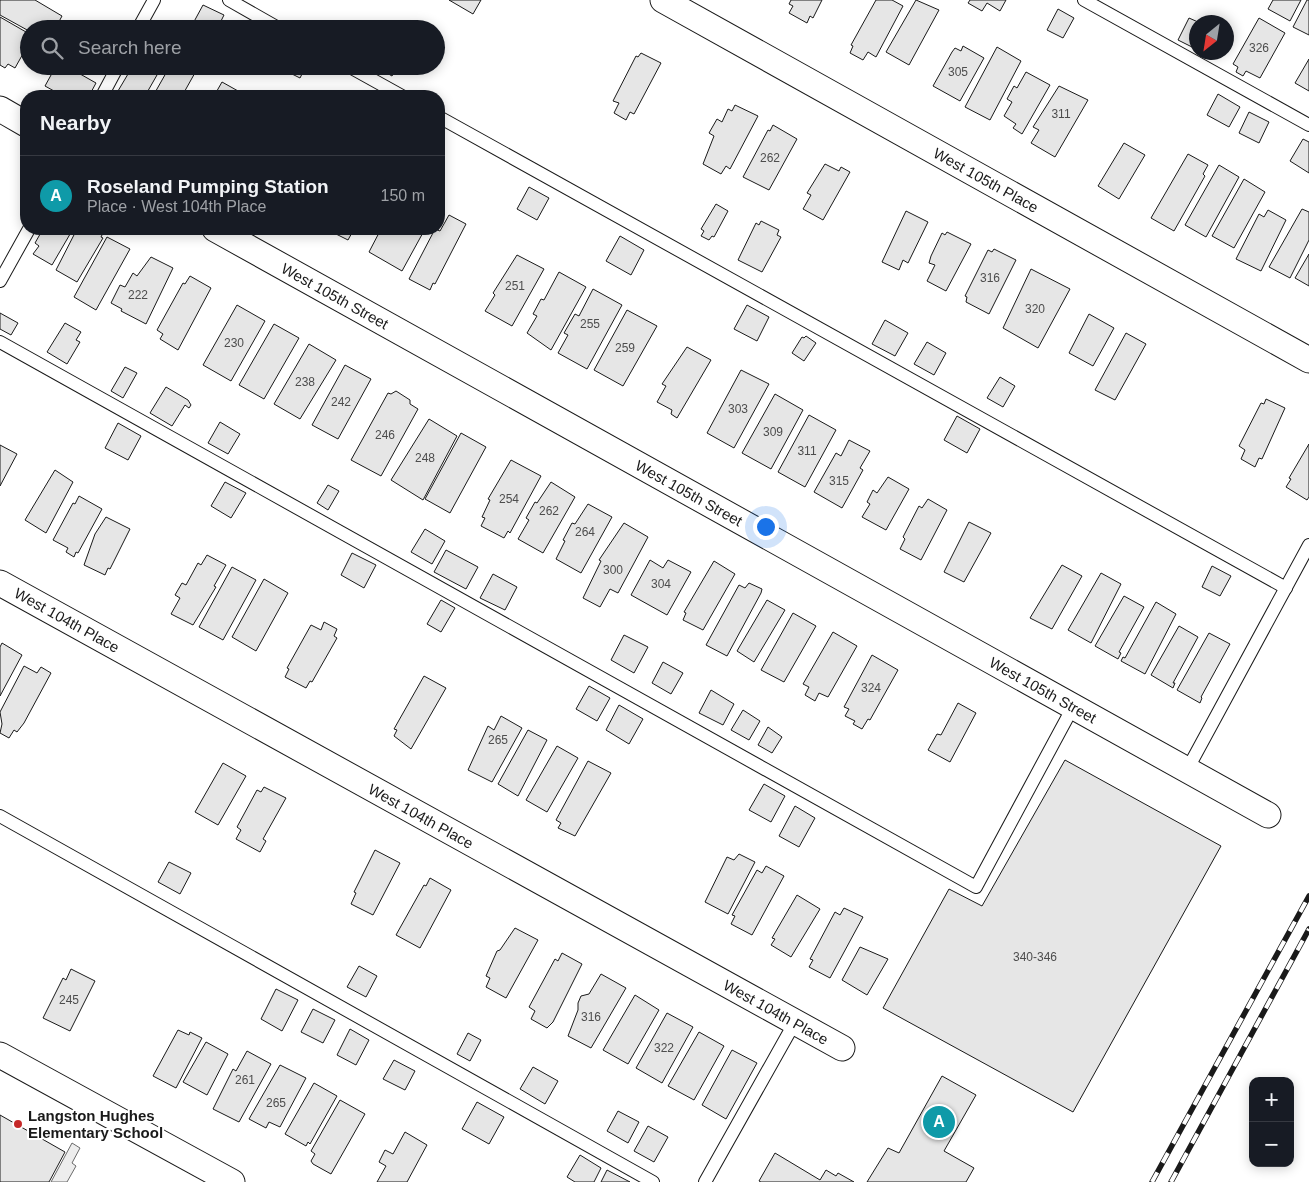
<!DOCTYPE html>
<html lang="en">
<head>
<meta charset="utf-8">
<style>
  body { margin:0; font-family:Arial,sans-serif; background:#242831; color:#f1f3f6 }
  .controls { position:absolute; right:15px; bottom:15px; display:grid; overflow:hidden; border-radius:10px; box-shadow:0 2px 12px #0003 }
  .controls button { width:45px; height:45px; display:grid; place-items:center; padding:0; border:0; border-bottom:1px solid #363941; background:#171b24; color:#f1f3f6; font:25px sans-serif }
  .compass { position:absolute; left:1189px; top:15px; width:45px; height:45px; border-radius:50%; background:#171b24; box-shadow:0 2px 12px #0003; rotate:210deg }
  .you { position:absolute; left:765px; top:526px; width:18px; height:18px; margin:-12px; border:4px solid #fff; border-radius:50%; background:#1a73e8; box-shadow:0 0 0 8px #1a73e833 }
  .badge { display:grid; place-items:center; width:32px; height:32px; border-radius:50%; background:#c62828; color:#fff; font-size:16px; font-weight:700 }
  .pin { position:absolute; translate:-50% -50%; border:2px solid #fff; box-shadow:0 1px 5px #0006 }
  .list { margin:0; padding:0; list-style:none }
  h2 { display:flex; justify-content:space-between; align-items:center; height:65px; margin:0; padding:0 20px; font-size:21px }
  h2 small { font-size:16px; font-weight:400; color:#9ea1a6 }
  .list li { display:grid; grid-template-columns:32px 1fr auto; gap:15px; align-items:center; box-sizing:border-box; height:80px; padding:0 20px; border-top:1px solid #363941 }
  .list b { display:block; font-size:19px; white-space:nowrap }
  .list p { margin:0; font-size:16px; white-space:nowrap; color:#9ea1a6 }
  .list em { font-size:16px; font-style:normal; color:#9ea1a6 }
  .icon { flex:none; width:28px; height:28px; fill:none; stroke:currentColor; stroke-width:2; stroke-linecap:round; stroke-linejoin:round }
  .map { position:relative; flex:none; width:1309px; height:1182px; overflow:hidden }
  .search { position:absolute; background:#171b24; box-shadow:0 2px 12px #0003; left:20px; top:20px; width:425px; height:55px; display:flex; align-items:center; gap:12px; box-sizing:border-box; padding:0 18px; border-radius:28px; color:#9ea1a6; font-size:19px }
  .panel { position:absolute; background:#171b24; box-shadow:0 2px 12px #0003; left:20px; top:90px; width:425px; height:145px; border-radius:20px }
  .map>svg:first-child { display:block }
  .parking { fill:#ededed; stroke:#6a6a6a }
  .building { fill:#e6e6e6; stroke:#1a1a1a }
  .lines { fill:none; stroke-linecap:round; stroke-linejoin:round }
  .service-casing { stroke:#1a1a1a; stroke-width:14 }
  .minor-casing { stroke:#1a1a1a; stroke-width:27 }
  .service { stroke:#fff; stroke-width:12 }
  .minor { stroke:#fff; stroke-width:25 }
  .rail-casing { stroke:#1a1a1a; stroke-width:5.5 }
  .rail { stroke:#fff; stroke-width:4; stroke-dasharray:11; stroke-linecap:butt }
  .poi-dot { fill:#c62828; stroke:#fff; stroke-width:2 }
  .labels { text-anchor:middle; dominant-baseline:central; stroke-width:4; stroke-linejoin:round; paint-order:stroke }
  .number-label { font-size:12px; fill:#4d4d4d }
  .street-label { font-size:15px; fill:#1a1a1a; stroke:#fff }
  .poi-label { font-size:15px; font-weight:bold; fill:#1a1a1a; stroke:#fff; text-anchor:start }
</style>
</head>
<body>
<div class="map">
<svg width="1309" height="1182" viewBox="0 0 1309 1182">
  <rect width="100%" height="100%" fill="#fff"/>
  <polygon class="parking" points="72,1143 80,1148 72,1163 76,1166 67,1182 51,1182"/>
  <g class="building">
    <polygon points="0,0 35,0 62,16 55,29 29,29 29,31 0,15"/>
    <polygon points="449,0 481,0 473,14"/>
    <polygon points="791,0 822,0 813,18 810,16 807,23 789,13 793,6 789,4"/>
    <polygon points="876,0 892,0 903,6 876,57 868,52 863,60 850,53 853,46 851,45"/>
    <polygon points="916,0 939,10 909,65 886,52"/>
    <polygon points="970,0 1006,0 1000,11 987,3 982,11 968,3"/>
    <polygon points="1273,0 1301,0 1290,21 1268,9"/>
    <polygon points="1307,0 1309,0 1309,35 1293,27"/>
    <polygon points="203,5 224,15 217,29 190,29"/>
    <polygon points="1058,9 1074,18 1063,38 1047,30"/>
    <polygon points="0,17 26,32 23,36 29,39 29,43 15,68 8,64 5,68 0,65"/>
    <polygon points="1189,18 1198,22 1196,22 1196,49 1178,40"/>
    <polygon points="1259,18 1285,33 1260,78 1246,71 1243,76 1236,72 1238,67 1233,64"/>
    <polygon points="963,46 984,58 960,101 933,86 952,52 955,48 961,51"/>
    <polygon points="997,47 1021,61 990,120 965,107"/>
    <polygon points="641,53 661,63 634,114 630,112 626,120 614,113 619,103 613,101 636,56 638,57"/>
    <polygon points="1309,59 1309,91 1295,83"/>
    <polygon points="56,66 66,66 96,83 89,96 63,96 45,86"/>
    <polygon points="135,66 142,66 157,75 145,96 115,96 131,69 132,70"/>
    <polygon points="170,66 187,66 196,71 182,96 153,96"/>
    <polygon points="289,66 306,66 300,78 286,71"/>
    <polygon points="379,66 398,66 392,76 378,68"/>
    <polygon points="1026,72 1050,85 1022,134 1013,128 1016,124 1004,116 1012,102 1007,99 1014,86 1017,88"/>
    <polygon points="222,82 247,96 214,96"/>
    <polygon points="1059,86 1088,100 1055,157 1031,143 1039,130 1033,127"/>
    <polygon points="1218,94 1240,107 1229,127 1207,115"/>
    <polygon points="735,105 758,116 730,169 726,166 721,174 703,164 714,136 709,133 717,119 722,122 728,109 732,111"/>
    <polygon points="1249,112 1269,122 1259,143 1239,133"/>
    <polygon points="773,125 797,139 769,190 743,177 768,130 770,131"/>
    <polygon points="1303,139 1309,142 1309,173 1290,161"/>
    <polygon points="1124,143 1145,155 1119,199 1098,186"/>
    <polygon points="1188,154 1208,165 1203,174 1205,176 1174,231 1151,218"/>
    <polygon points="825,164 839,171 841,167 850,172 823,220 803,209 811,195 807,193"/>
    <polygon points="1219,165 1239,177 1206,237 1185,225"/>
    <polygon points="1244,179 1265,192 1234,248 1212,236"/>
    <polygon points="529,187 549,198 537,220 517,209"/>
    <polygon points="716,204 728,211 714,237 712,236 709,240 701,236 704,231 701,229"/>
    <polygon points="1302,209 1309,212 1309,240 1290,278 1269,267"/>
    <polygon points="1268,210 1286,220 1261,271 1236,259 1259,214 1264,217"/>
    <polygon points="906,211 928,222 908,263 903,260 899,270 882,262"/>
    <polygon points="449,215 466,224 435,284 433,283 430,290 409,279 435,229 440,231"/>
    <polygon points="761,221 779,230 777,235 781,237 762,272 738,260 756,223 759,225"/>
    <polygon points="43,229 73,229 52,265 33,254 39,246 35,243"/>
    <polygon points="77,229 84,229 92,233 96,229 103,233 101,237 103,238 77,282 56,270"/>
    <polygon points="333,229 354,229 348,240 336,234 338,231"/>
    <polygon points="381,229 425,229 402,271 369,252"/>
    <polygon points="947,232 971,244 946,291 927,281 935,265 929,263 931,256 942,233 945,235"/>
    <polygon points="620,236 644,250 631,275 606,261"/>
    <polygon points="107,237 130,249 96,310 74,297"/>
    <polygon points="994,249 1016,260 989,314 966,302 967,297 965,296 988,250 992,252"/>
    <polygon points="1309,254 1309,286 1295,278"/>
    <polygon points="517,255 544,269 512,326 485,311 495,295 493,293"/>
    <polygon points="151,257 173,268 146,324 121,311 122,309 111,303 120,285 125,287 133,273 137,276"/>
    <polygon points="1031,269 1070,289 1038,348 1003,328"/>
    <polygon points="559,272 586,287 551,350 527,333 537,316 533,314 541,299 544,300"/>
    <polygon points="190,276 211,288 178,350 160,339 163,334 157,330 183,283 185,284"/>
    <polygon points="593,289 622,305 587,369 558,353 568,335 564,333 575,314 579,316"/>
    <polygon points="237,305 265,321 231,381 203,365"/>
    <polygon points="747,305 769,317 757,341 734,329"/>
    <polygon points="627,310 657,326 623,386 594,370"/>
    <polygon points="0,313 18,323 11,335 0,329"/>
    <polygon points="1089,314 1114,328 1093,366 1069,353"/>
    <polygon points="885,320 908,333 895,356 872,344"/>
    <polygon points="65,323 81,332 76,340 80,342 67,364 47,352"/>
    <polygon points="274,324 299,338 264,399 239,385"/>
    <polygon points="1126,333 1146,344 1115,400 1095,390"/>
    <polygon points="806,336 816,343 804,361 792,353 802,337 804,338"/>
    <polygon points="927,342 946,353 934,375 914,364"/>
    <polygon points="309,344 336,360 300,419 274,404"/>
    <polygon points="687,347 711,360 677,418 671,414 672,410 657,402 666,386 662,384"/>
    <polygon points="345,365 371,379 338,439 312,425"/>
    <polygon points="125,367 137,373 123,398 111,391"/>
    <polygon points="741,370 769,384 734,448 707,433"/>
    <polygon points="1000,377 1015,386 1003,407 987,398"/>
    <polygon points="166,387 188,400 191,405 189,408 185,405 172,426 150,413"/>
    <polygon points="396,391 410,400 410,404 418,409 381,476 351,460 388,393 391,394"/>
    <polygon points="775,394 803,410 771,469 742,453"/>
    <polygon points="1266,399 1285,408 1262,459 1259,458 1255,467 1241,459 1245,450 1239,446 1261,403 1264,404"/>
    <polygon points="809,415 836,430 805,487 778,472"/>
    <polygon points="957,416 980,429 967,453 944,440"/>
    <polygon points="429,419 457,436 423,500 391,480"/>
    <polygon points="220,422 240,434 228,454 208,443"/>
    <polygon points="118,423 141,436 128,460 105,448"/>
    <polygon points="461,433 486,447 450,513 425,499"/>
    <polygon points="849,440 870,451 860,468 863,470 842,508 814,492 836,453 841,456"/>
    <polygon points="1309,444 1309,497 1307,500 1286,487 1291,479 1289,478"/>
    <polygon points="0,445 17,454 0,486"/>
    <polygon points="511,460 541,476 510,533 508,531 504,538 481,526 485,518 482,517 490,500 488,499"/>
    <polygon points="55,470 73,482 46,533 25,520"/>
    <polygon points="888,477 909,489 886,530 862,517 870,504 867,502 873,490 877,493"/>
    <polygon points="225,482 246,493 231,518 211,506"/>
    <polygon points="551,482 575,497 543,553 518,539 529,520 526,518 535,502 537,503"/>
    <polygon points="328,485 339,491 328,510 317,503"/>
    <polygon points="79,496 102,509 78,553 76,552 74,557 66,552 68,548 53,540 73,503 75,504"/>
    <polygon points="928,499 947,510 921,560 900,549 905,539 903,537 919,506 922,508"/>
    <polygon points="588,504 612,517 581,573 556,559 565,541 563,540 572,523 575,524"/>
    <polygon points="106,517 130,529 110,569 108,568 105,575 84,565 95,534"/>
    <polygon points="969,522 991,533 964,582 944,572"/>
    <polygon points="624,523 648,537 618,593 610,589 600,607 583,598 601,561 599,560"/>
    <polygon points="425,529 445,541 432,564 411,552"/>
    <polygon points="446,550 478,567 466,589 434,572"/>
    <polygon points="352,553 376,565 364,588 341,575"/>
    <polygon points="207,555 226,565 214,586 216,587 193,625 171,614 180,598 175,595 182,583 186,585 198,563 201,565"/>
    <polygon points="650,560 663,568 668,560 691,572 667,615 631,595"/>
    <polygon points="714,561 735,574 703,630 683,620 686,613 684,612"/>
    <polygon points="1062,565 1082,576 1052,629 1030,618"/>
    <polygon points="1212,566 1231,576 1220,596 1202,587"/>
    <polygon points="232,567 256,580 223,640 199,627"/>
    <polygon points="1101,573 1121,584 1091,643 1068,630"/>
    <polygon points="493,574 517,587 505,610 480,598"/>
    <polygon points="264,579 288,593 256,651 232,637"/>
    <polygon points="749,583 762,589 761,593 727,656 706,645 739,585 745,588"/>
    <polygon points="1124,596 1144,607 1119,652 1121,653 1118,659 1095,646"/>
    <polygon points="441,600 455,608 441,632 427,624"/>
    <polygon points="767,600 785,610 754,662 737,651"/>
    <polygon points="1156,602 1176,614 1145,674 1121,661 1123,657 1125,658"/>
    <polygon points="793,613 816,626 784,682 761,670"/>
    <polygon points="324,622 337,629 334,636 337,638 312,682 310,681 306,688 285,677 289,669 287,668 311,625 321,630"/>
    <polygon points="1179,626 1198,637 1173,683 1175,683 1173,688 1151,675"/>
    <polygon points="833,632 857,646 828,697 819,693 815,701 805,695 809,687 803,684"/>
    <polygon points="1209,633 1230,644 1201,697 1202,698 1200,703 1177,690"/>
    <polygon points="624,635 648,647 634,673 611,660"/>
    <polygon points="2,643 22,655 0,696 0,647"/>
    <polygon points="872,655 898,670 870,720 868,719 862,729 853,724 855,721 845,716 849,709 844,707"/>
    <polygon points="663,662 683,673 671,694 652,683"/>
    <polygon points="24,666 37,673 41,667 51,673 24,723 17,732 14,730 9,738 0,733 2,724 0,712"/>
    <polygon points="424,676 446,688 411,749 394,736 397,730 394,729"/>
    <polygon points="589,686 610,698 597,721 576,709"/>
    <polygon points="711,690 734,704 723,725 699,713"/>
    <polygon points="958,703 976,713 950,762 928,750 937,734 941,735"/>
    <polygon points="619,705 643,719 629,744 606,730"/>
    <polygon points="743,710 760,721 749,740 731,730"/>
    <polygon points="501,716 522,728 492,782 468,770 488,726 494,730"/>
    <polygon points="768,727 782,737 772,753 758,745"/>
    <polygon points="528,730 547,740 518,796 498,784"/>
    <polygon points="557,746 578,758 547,812 526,800"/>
    <polygon points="1065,760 1221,846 1073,1112 883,1008 949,889 982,906"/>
    <polygon points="588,761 611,773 575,836 558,828 561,823 556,820"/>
    <polygon points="223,763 246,776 218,825 195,812"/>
    <polygon points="764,784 785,796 771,822 749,810"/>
    <polygon points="264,787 286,798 263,839 266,841 260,852 236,839 241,830 237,827 257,790 261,792"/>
    <polygon points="795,806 815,818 799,847 779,836"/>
    <polygon points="375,850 400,863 373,915 351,904 356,893 354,892"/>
    <polygon points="739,854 755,862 728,914 705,902 727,857 734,860"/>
    <polygon points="169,862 191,873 180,894 158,882"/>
    <polygon points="766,866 784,876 752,935 731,924 735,916 732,915 757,870 762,873"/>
    <polygon points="430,878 451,890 420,948 396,935 424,885 426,886"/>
    <polygon points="797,895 820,909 791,957 771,945 775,939 772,938"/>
    <polygon points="844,908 863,917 830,978 809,967 813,960 810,959 835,912 840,915"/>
    <polygon points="515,928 538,940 506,998 486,987 490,978 486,976 497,951 500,950"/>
    <polygon points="860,947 888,959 867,995 842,980"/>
    <polygon points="562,953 582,964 553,1022 547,1028 531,1019 535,1011 529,1007 555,959 558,961"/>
    <polygon points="359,966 377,976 366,997 347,987"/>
    <polygon points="71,969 95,981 70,1031 43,1018 63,978 66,980"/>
    <polygon points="601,974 626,988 591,1048 568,1036 578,1010 578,1003 581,996 589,994"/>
    <polygon points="276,989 298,1000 282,1031 261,1019"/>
    <polygon points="635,995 659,1010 628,1064 603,1050"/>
    <polygon points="313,1009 335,1020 323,1043 301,1032"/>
    <polygon points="667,1013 693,1027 662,1083 636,1068"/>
    <polygon points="350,1029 369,1040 356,1065 337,1055"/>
    <polygon points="178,1030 189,1035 190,1032 202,1038 176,1088 153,1076"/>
    <polygon points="699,1032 724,1046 694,1100 668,1086"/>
    <polygon points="468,1033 481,1040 470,1061 457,1054"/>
    <polygon points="206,1042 228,1054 207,1095 183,1082"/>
    <polygon points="732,1050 757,1063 726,1119 702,1105"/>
    <polygon points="247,1051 271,1064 239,1122 213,1109 233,1069 236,1071"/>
    <polygon points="394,1060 415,1071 405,1090 383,1079"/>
    <polygon points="280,1065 306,1078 280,1127 269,1122 266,1128 249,1119"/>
    <polygon points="533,1067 558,1081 545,1104 520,1089"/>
    <polygon points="942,1076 976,1095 944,1151 974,1168 966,1182 867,1182 888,1148 899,1153"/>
    <polygon points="314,1083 337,1096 310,1144 308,1142 306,1146 285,1134"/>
    <polygon points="340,1100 365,1114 331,1174 313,1164 311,1161 315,1154 311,1151"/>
    <polygon points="477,1102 504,1117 489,1144 462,1129"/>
    <polygon points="618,1111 639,1122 628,1143 607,1131"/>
    <polygon points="0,1115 65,1152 49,1182 0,1182"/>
    <polygon points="648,1126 668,1137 654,1162 634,1151"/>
    <polygon points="405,1132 427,1145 407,1182 377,1182 386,1166 379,1162 385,1150 393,1154"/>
    <polygon points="775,1153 820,1180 826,1170 836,1176 838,1173 854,1182 761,1182 759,1181"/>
    <polygon points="580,1155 601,1168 594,1182 575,1182 567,1177"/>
    <polygon points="607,1170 630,1182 601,1182"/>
  </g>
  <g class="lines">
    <g class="service-casing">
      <g id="service">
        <polyline points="229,0 280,29"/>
        <polyline points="1084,0 1309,125"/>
        <polyline points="138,29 154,0"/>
        <polyline points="348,66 402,96"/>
        <polyline points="102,96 118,66"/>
        <polyline points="439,117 1286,588"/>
        <polyline points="0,281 29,229"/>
        <polyline points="0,342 976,887 1073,707"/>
        <polyline points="1187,770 1309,545"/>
        <polyline points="0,816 653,1182"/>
        <polyline points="705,1182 795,1022"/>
      </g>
    </g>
    <g class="minor-casing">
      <g id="minor">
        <polyline points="663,0 1309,360"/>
        <polyline points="0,109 26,124"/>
        <polyline points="215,229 1268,815"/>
        <polyline points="0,583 842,1048"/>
        <polyline points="0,1055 232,1182"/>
      </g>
    </g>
    <use href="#service" class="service"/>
    <use href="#minor" class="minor"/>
    <g class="rail-casing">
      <g id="rail">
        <polyline points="1152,1182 1309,896"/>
        <polyline points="1171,1182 1309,929"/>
      </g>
    </g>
    <use href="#rail" class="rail"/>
  </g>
  <circle class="poi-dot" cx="18" cy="1124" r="5"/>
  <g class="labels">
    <g class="number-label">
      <text x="1259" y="48">326</text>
      <text x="958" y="72">305</text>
      <text x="1061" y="114">311</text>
      <text x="770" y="158">262</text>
      <text x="990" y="278">316</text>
      <text x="515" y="286">251</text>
      <text x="138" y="295">222</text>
      <text x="1035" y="309">320</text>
      <text x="590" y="324">255</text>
      <text x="234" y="343">230</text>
      <text x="625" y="348">259</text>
      <text x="305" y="382">238</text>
      <text x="341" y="402">242</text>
      <text x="738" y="409">303</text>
      <text x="773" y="432">309</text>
      <text x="385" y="435">246</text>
      <text x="807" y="451">311</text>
      <text x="425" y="458">248</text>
      <text x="839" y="481">315</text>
      <text x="509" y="499">254</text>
      <text x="549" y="511">262</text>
      <text x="585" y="532">264</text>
      <text x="613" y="570">300</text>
      <text x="661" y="584">304</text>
      <text x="871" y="688">324</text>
      <text x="498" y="740">265</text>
      <text x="1035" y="957">340-346</text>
      <text x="69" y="1000">245</text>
      <text x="591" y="1017">316</text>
      <text x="664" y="1048">322</text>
      <text x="245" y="1080">261</text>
      <text x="276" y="1103">265</text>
    </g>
    <g class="street-label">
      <text transform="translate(986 180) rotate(29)">West 105th Place</text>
      <text transform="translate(335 296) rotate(29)">West 105th Street</text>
      <text transform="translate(689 493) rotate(29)">West 105th Street</text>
      <text transform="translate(67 620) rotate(29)">West 104th Place</text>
      <text transform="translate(1043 690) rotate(29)">West 105th Street</text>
      <text transform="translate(421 816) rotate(29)">West 104th Place</text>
      <text transform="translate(776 1012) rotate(29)">West 104th Place</text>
    </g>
    <g class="poi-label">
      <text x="28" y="1115">Langston Hughes<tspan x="28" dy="17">Elementary School</tspan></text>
    </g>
  </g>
</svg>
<div class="controls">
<button>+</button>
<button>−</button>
</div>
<svg class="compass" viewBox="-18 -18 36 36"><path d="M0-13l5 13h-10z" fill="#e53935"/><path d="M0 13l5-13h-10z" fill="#9ea1a6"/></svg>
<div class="you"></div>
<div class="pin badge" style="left:939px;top:1122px;background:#0f9aa8">A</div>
<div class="search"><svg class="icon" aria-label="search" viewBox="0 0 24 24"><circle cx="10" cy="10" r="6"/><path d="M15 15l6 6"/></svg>Search here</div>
<section class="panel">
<h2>Nearby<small></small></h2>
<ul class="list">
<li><span class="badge" style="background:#0f9aa8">A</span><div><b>Roseland Pumping Station</b><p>Place · West 104th Place</p></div><em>150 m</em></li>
</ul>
</section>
</div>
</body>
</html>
